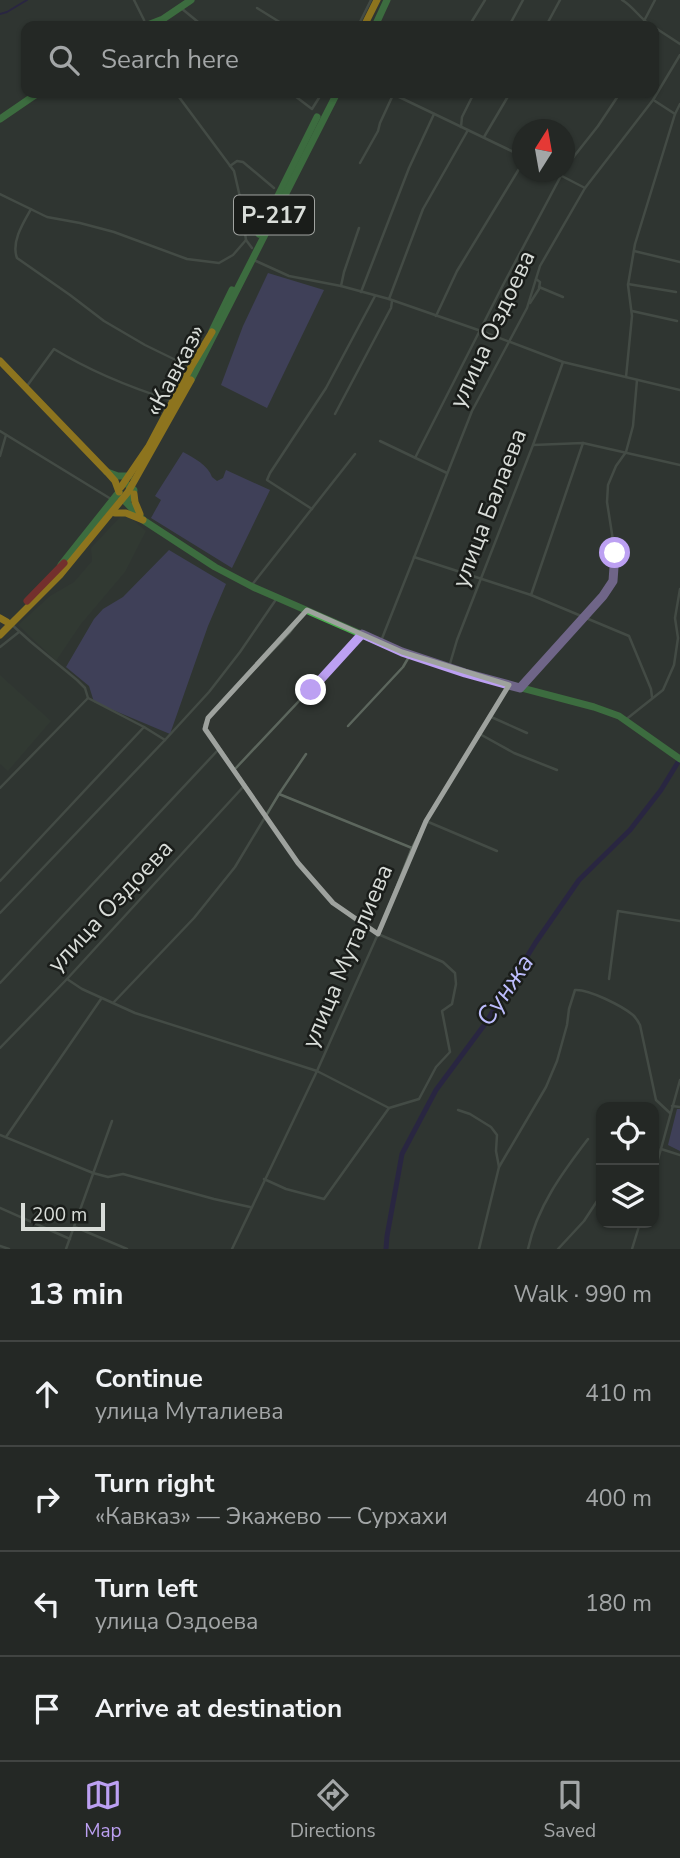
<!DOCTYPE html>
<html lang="en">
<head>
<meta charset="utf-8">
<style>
  body { margin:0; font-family:"Nunito Sans",sans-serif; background:#303432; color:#f1f3f6 }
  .controls { position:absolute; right:21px; bottom:21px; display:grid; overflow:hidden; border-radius:14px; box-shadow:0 2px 5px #0004 }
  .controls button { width:63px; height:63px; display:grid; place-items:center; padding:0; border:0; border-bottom:2px solid #414442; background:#242825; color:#f1f3f6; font:35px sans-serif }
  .compass { position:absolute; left:512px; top:119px; width:63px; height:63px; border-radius:50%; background:#242825; box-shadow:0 2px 5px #0004; rotate:11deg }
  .scale { position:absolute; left:21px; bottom:18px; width:84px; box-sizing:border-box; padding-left:7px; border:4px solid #d9ddd9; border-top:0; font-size:19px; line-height:24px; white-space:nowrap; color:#d9ddd9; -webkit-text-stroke:5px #1a1d1a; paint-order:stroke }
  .stop { position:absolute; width:21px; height:21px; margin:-16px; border:5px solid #bca0f2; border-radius:50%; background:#fff }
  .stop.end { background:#bca0f2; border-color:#fff; box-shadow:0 2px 7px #0008 }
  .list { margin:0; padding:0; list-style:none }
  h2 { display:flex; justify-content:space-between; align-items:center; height:91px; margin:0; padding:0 28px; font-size:30px }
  h2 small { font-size:23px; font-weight:400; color:#a3a6a7 }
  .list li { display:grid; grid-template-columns:46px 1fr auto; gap:21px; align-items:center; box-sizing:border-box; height:105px; padding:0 28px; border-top:2px solid #414442 }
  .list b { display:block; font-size:26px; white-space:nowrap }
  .list p { margin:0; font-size:23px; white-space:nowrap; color:#a3a6a7 }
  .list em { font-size:23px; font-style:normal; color:#a3a6a7 }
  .icon { flex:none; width:38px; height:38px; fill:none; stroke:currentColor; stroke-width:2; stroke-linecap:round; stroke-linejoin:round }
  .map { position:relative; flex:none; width:680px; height:1249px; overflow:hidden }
  .search { position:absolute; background:#242825; box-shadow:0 2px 5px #0004; left:21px; right:21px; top:21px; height:77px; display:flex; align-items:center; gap:18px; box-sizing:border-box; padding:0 24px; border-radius:14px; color:#a3a6a7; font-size:26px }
  .sheet { height:511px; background:#242825 }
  nav { display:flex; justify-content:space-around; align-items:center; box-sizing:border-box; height:98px; border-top:2px solid #414442; background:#242825; font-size:19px; color:#a3a6a7 }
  nav a { display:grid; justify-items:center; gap:4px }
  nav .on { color:#bca0f2 }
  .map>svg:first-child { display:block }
  .built { fill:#333e34 }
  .green { fill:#524f88 }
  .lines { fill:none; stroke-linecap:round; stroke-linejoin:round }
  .stream { stroke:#231556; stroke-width:2 }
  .river { stroke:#231556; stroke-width:5 }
  .street { stroke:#5c665d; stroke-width:2.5 }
  .fast { stroke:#4caf50; stroke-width:7 }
  .slow { stroke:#ffc107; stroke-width:7 }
  .jam { stroke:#c62828; stroke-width:7 }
  .route { stroke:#bca0f2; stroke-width:9 }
  .marked { fill:none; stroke:#9ea29e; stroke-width:5; stroke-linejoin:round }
  .labels { text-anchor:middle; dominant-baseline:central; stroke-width:5; stroke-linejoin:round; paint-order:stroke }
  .shield { fill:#1a1d1a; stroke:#a0a3a0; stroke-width:2 }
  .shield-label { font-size:23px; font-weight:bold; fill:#d9ddd9 }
  .street-label { font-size:24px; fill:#d9ddd9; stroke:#1a1d1a }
  .water-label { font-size:26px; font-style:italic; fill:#bdbdfd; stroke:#1a1d1a }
</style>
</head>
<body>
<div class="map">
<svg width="680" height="1249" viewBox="0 0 680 1249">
  <rect width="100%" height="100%" fill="#303531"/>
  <g class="built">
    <polygon points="127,515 146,531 125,572 81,624 56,661 18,625 50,596 74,582 92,561 91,548 121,516"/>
    <polygon points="0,675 51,721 8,771 0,764"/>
  </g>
  <g class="green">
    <polygon points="268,273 324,290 267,408 221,385 243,326"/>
    <path d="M183,452C194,458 208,465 212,477L217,481L223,478L226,470L270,490L232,568L151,518L161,500L155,496Z"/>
    <polygon points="169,550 226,584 208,626 170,734 94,702 89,686 66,667 94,619 103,609 123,597"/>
    <polygon points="677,1109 680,1109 680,1151 668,1145"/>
  </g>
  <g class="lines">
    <polyline class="stream" points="0,14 7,12 27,0"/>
    <polyline class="river" points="386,1249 387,1236 402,1154 436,1090 485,1024 536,942 579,880 630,830 661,790 680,759"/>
    <g class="street">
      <polyline points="134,0 144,20 145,26"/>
      <path d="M622,0C634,7 640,19 652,26"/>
      <polyline points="181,8 203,26"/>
      <polyline points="257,8 286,26"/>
      <polyline points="644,21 655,0"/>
      <polyline points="358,26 371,0"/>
      <polyline points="469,26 485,0"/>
      <polyline points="509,26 523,0"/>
      <polyline points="546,26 560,0"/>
      <polyline points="654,27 680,44"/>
      <polyline points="654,36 658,30"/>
      <polyline points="176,93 234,171 240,197 246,240 252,248"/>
      <polyline points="291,93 312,109 322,93"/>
      <polyline points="675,114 680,104"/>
      <polyline points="461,127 462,117 474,93"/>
      <polyline points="484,137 510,93"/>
      <polyline points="360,163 378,131 380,123 392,97 397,96 522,156"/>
      <polyline points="230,166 237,161 243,162 274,188"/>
      <polyline points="564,169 598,126 620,93"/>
      <polyline points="554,172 585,188"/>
      <polyline points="0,194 47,217 80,223 114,232 187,259 219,263 233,255 246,240"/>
      <path d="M31,209C23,223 11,242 17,258L70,295L104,321L145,345L188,366"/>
      <polyline points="634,251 680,262"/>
      <polyline points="256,261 289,276 341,286 389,299 481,331 563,362 680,390"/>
      <polyline points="628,284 676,292"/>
      <polyline points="341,286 344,272 359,228"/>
      <polyline points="539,287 563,297"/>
      <polyline points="361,292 409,168 434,114"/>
      <polyline points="389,299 423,209 468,130"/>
      <polyline points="530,303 539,289 540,282 536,279"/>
      <polyline points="632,311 677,321"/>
      <polyline points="436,316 457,271 522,164"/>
      <polyline points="626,377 632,316 628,285 635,244 675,114 655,101"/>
      <path d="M27,386L54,349C90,371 129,387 170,400"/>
      <polyline points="335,414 391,308 392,301"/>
      <polyline points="0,431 111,499"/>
      <polyline points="380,441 447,473"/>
      <polyline points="533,445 583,443 680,465"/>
      <polyline points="0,456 6,435"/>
      <polyline points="415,458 503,285 563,172"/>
      <polyline points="312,509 267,480 270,473 326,388 375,296"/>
      <polyline points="414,557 531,595 629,636 651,689 652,697"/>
      <polyline points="251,586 355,454"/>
      <polyline points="531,595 583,443"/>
      <polyline points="307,610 289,633 208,718 204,725 298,863 333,903 360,924 378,934 443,962 455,973 456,984 452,1004 442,1011 450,1052 436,1067 419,1099 389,1108"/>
      <polyline points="11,624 31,642 77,680 85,688 88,698 144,727 165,740"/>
      <polyline points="381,641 472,411 527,308 540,266 585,188 653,100 680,55"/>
      <polyline points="0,647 19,632"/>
      <polyline points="449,667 457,640 533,445 563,362"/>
      <polyline points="522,686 603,596 613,581 615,553 607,502 608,485 616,466 626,452 633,426 637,380"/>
      <polyline points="489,716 527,733"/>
      <polyline points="624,721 663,690 674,665 678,638 675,618 680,589"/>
      <polyline points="348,726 403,667 410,655"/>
      <polyline points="478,733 514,753 557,770"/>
      <polyline points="235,769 362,634"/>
      <polyline points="0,788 88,698"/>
      <polyline points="279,794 306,754"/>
      <polyline points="426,821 497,851"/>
      <polyline points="0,881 144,727"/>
      <polyline points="0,913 165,740 209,692 240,652 277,598"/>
      <polyline points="67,979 82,989 135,1013 317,1071 389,1108 324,1199 286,1189 264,1179"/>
      <polyline points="609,979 618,911 680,921"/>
      <polyline points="0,983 218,750"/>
      <polyline points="114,1002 194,918 235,867 279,794 412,848"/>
      <polyline points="0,1048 67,979 244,786"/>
      <polyline points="672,1106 680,1107"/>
      <polyline points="458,1110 470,1114 491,1127 497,1135 496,1151 499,1167"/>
      <polyline points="0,1135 93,1173 108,1177 123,1174 214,1199 250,1207"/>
      <polyline points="6,1137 101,999"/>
      <polyline points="661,1149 680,1155"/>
      <polyline points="654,1174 680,1080"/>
      <polyline points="0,1208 70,1239"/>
      <polyline points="75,1227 127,1249"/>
      <polyline points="0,1246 9,1249"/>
      <polyline points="66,1249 112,1121"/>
      <polyline points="232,1249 317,1071 378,934 412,848 426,821 509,685"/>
      <path d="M479,1249L499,1167L546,1087L557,1061L567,1025L569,1009L575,990C589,989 622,1006 633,1015C635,1017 639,1023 640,1025L656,1100L670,1113"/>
      <path d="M528,1249C537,1207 562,1173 588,1139"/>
      <polyline points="558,1249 584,1221 601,1195"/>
      <polyline points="632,1249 640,1223"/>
    </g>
    <g class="fast">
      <polyline points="145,26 163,19 191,0"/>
      <polyline points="375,26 387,0"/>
      <polyline points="0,119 38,93"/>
      <polyline points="259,234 317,117"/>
      <polyline points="212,331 232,290"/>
      <polyline points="191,380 337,93"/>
      <polyline points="107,472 118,476 129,476"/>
      <polyline points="122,498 143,520 215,567 253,587 402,652 465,673 594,707 619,716 680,759"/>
      <polyline points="122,498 126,500 133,497 134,490 128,485"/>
      <polyline points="61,565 119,492"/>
    </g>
    <g class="slow">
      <polyline points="364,26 377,0"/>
      <polyline points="0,361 107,472 115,481 119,492"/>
      <polyline points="121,487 149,446 191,367 212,332"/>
      <polyline points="134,494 135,502 140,514"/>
      <polyline points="115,513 126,513 143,520"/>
      <polyline points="0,618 7,622"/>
      <polyline points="0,635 60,575 128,492 191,380"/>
    </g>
    <polyline class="jam" points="27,601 64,563"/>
  </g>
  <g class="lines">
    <polyline class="route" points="311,690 362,634 402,652 465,673 520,688 603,596 613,581 615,553"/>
  </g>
  <path d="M0 0H680V1249H0ZM307,610L402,652L509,685L426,821L378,934L333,903L298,863L205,729L208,718Z" fill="#303531" fill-opacity=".55" fill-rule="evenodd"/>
  <path class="marked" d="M307,610L402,652L509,685L426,821L378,934L333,903L298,863L205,729L208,718Z"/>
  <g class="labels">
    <rect class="shield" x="234" y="195.5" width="80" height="39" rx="5"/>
    <g class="shield-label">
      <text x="274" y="215">Р-217</text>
    </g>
    <g class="street-label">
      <text transform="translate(492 329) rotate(-65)">улица Оздоева</text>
      <text transform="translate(175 370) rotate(-62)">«Кавказ»</text>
      <text transform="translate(489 508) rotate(-69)">улица Балаева</text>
      <text transform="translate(110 906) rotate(-47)">улица Оздоева</text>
      <text transform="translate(347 956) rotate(-67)">улица Муталиева</text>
    </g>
    <g class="water-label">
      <text transform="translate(505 990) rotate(-56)">Сунжа</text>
    </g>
  </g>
</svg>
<div class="controls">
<button><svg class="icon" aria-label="locate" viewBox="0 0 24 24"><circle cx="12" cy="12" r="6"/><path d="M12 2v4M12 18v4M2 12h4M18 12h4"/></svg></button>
<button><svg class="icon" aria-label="layers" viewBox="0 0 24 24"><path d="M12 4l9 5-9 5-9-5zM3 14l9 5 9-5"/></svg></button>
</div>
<svg class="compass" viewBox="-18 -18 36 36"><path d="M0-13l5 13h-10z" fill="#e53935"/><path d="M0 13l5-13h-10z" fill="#a3a6a7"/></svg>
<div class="scale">200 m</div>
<div class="stop" style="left:615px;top:553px"></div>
<div class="stop end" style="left:311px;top:690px"></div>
<div class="search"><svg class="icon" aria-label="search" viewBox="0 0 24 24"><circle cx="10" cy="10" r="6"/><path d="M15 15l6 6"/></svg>Search here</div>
</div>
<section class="sheet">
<h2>13 min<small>Walk · 990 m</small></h2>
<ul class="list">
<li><svg class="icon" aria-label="ahead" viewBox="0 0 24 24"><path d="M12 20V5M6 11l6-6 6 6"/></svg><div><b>Continue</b><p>улица Муталиева</p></div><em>410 m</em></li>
<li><svg class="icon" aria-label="right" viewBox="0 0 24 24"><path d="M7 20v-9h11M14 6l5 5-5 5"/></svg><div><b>Turn right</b><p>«Кавказ» — Экажево — Сурхахи</p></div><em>400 m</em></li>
<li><svg class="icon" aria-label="left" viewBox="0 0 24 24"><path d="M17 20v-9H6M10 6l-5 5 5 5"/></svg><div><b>Turn left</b><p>улица Оздоева</p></div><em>180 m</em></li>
<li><svg class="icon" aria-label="arrive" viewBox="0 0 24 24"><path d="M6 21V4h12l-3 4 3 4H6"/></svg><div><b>Arrive at destination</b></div></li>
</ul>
</section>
<nav>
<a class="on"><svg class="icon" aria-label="map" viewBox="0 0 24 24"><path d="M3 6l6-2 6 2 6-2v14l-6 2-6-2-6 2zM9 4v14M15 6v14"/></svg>Map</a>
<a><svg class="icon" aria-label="directions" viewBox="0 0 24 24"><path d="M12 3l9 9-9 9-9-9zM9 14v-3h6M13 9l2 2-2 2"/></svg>Directions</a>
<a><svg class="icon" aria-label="saved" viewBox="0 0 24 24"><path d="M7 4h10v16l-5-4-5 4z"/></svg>Saved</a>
</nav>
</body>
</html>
